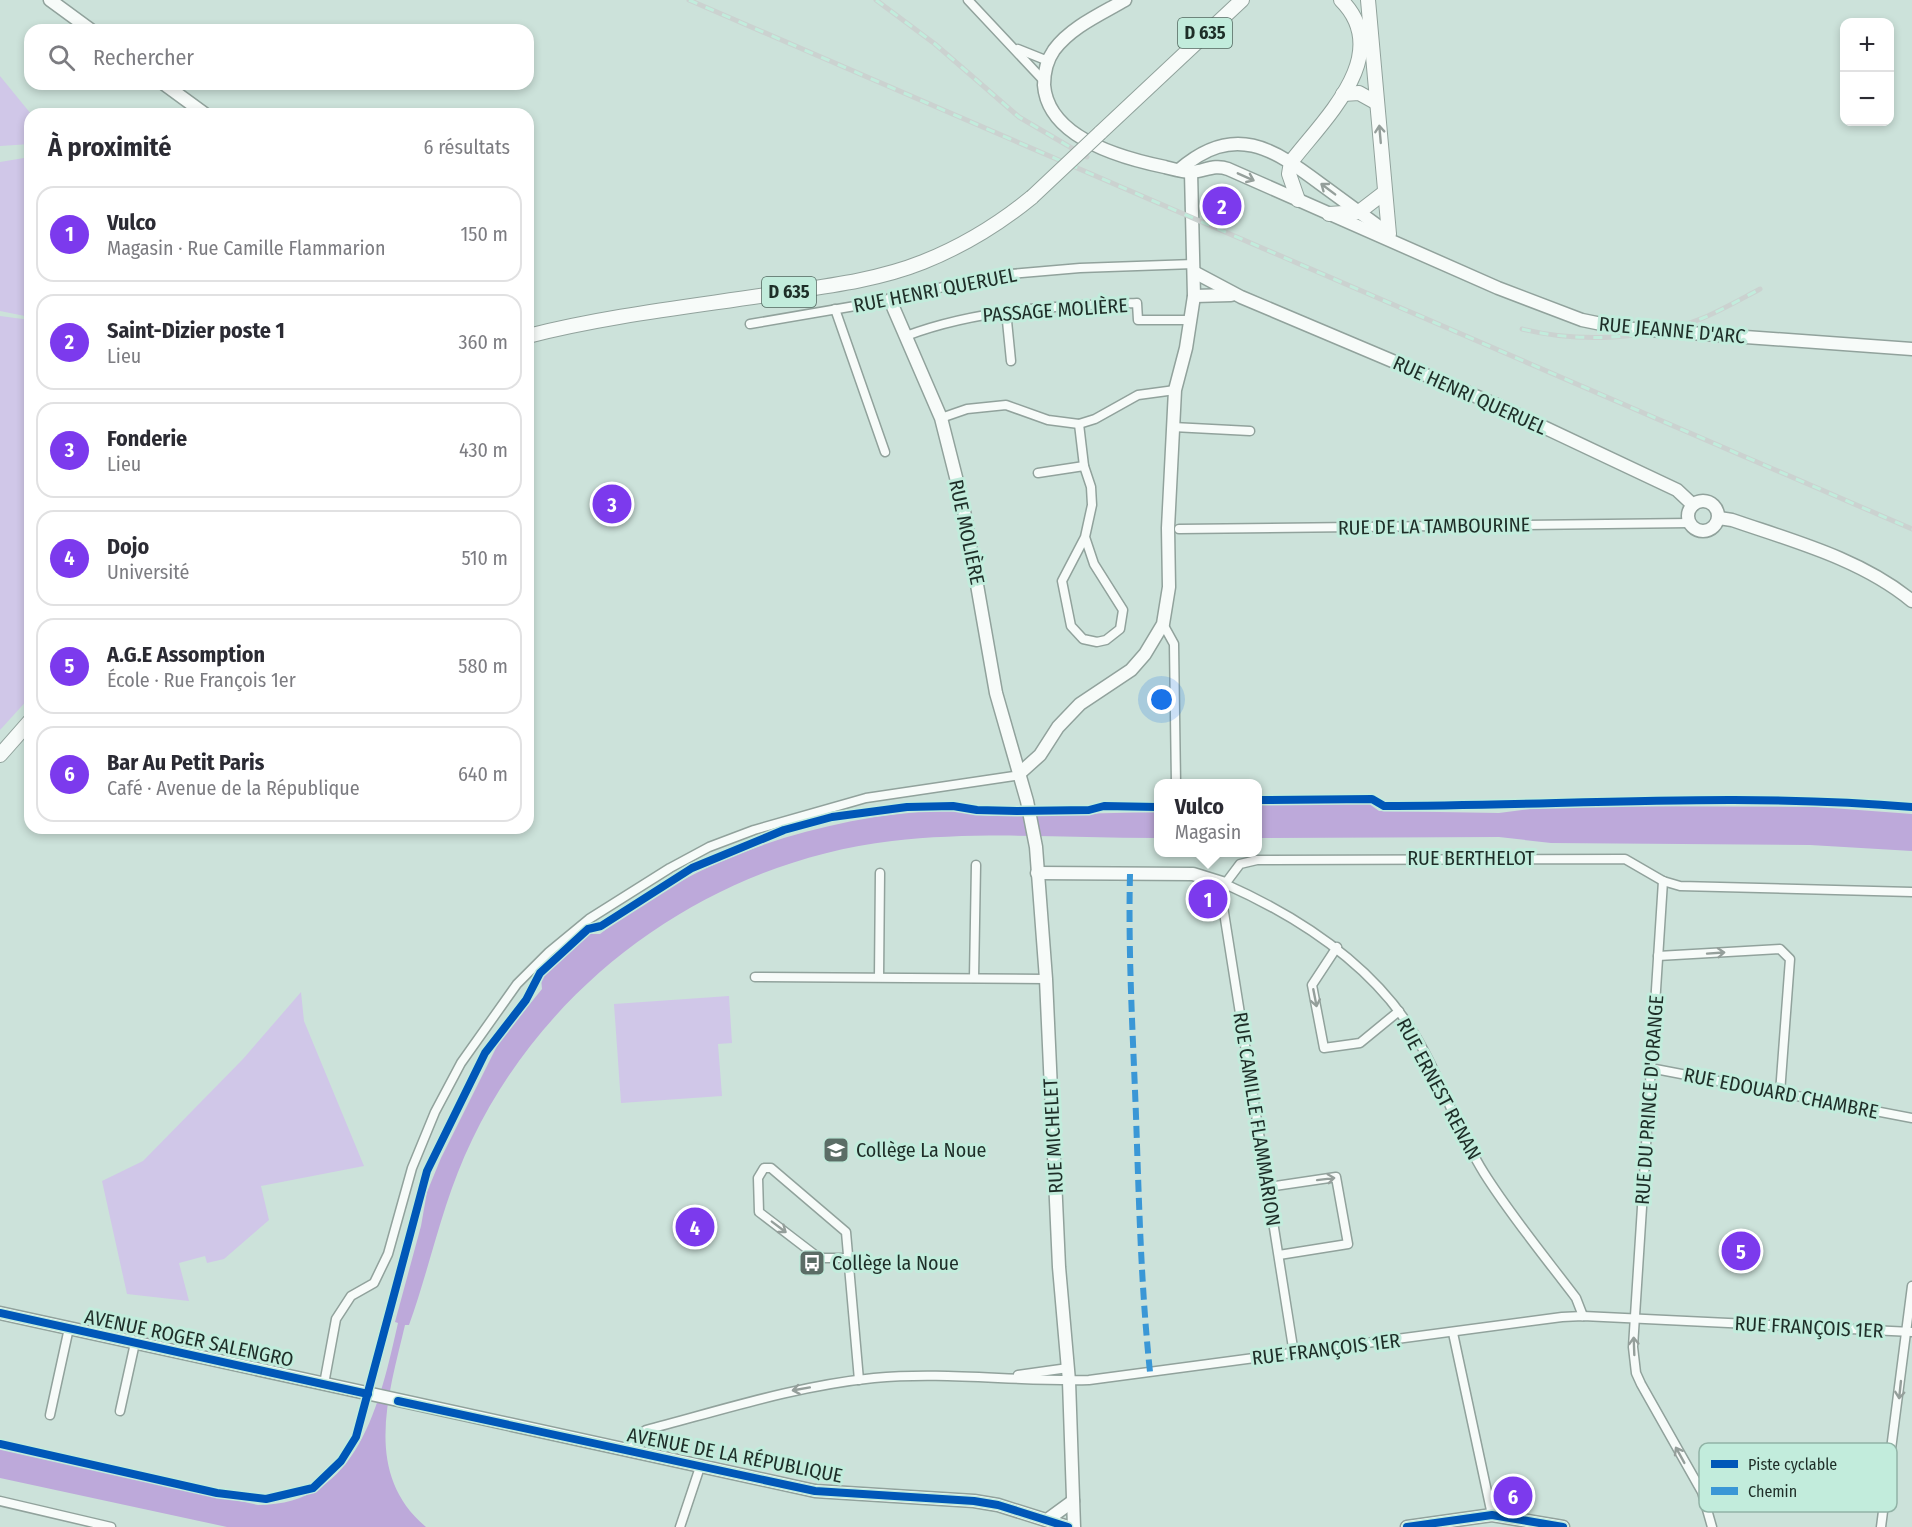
<!DOCTYPE html>
<html lang="fr">
<head>
<meta charset="utf-8">
<style>
  body { margin:0; font-family:"Fira Sans Condensed",sans-serif; background:#f7f7f7; color:#2b2b33 }
  .controls { position:absolute; right:18px; top:18px; display:grid; overflow:hidden; border-radius:12px; box-shadow:0 3px 9px #0003 }
  .controls button { width:54px; height:54px; display:grid; place-items:center; padding:0; border:0; border-bottom:2px solid #e1e1e2; background:#fff; color:#2b2b33; font:30px sans-serif }
  .you { position:absolute; left:1162px; top:700px; width:21px; height:21px; margin:-15px; border:4px solid #fff; border-radius:50%; background:#1a73e8; box-shadow:0 0 0 9px #1a73e833 }
  .badge { display:grid; place-items:center; width:39px; height:39px; border-radius:50%; background:#7c3aed; color:#fff; font-size:20px; font-weight:700 }
  .pin { position:absolute; translate:-50% -50%; border:3px solid #fff; box-shadow:0 2px 6px #0006 }
  .popup { position:absolute; left:1154px; top:779px; width:108px; height:78px; box-sizing:border-box; display:grid; place-content:center; border-radius:12px; background:#fff; filter:drop-shadow(0 2px 4px #0005); font-size:20px; white-space:nowrap; color:#7c7c81 }
  .popup b { font-size:22px; color:#2b2b33 }
  .popup::after { content:''; position:absolute; left:50%; top:100%; margin-left:-12px; border:12px solid transparent; border-top-color:#fff }
  .list { margin:0; padding:0; list-style:none }
  h2 { display:flex; justify-content:space-between; align-items:center; height:78px; margin:0; padding:0 24px; font-size:26px }
  h2 small { font-size:20px; font-weight:400; color:#7c7c81 }
  .list li { display:grid; grid-template-columns:39px 1fr auto; gap:18px; align-items:center; box-sizing:border-box; height:96px; margin:0 12px 12px; padding:0 12px; border:2px solid #e1e1e2; border-radius:18px }
  .list b { display:block; font-size:22px; white-space:nowrap }
  .list p { margin:0; font-size:20px; white-space:nowrap; color:#7c7c81 }
  .list em { font-size:20px; font-style:normal; color:#7c7c81 }
  .icon { flex:none; width:33px; height:33px; fill:none; stroke:currentColor; stroke-width:2; stroke-linecap:round; stroke-linejoin:round }
  .map { position:relative; flex:none; width:1912px; height:1527px; overflow:hidden }
  .search { position:absolute; background:#fff; box-shadow:0 3px 9px #0003; left:24px; top:24px; width:510px; height:66px; display:flex; align-items:center; gap:15px; box-sizing:border-box; padding:0 21px; border-radius:18px; color:#7c7c81; font-size:22px }
  .panel { position:absolute; background:#fff; box-shadow:0 3px 9px #0003; left:24px; top:108px; width:510px; height:726px; border-radius:18px }
  .map>svg:first-child { display:block }
  .green { fill:#d0c7e8 }
  .water { fill:#bda9da }
  .lines { fill:none; stroke-linecap:round; stroke-linejoin:round }
  .street-casing { stroke:#91a29c; stroke-width:11 }
  .secondary-casing { stroke:#91a29c; stroke-width:15 }
  .primary-casing { stroke:#91a29c; stroke-width:16 }
  .street { stroke:#f7fbf9; stroke-width:8 }
  .secondary { stroke:#f7fbf9; stroke-width:12 }
  .primary { stroke:#f7fbf9; stroke-width:14 }
  .rail-casing { stroke:#cbd2d0; stroke-width:5 }
  .rail { stroke:#c2ecdc; stroke-width:3; stroke-dasharray:9; stroke-linecap:butt }
  .primary-bridge-casing { stroke:#91a29c; stroke-width:16; stroke-linecap:butt }
  .primary-bridge { stroke:#f7fbf9; stroke-width:14 }
  .quiet { stroke:#3a97d6; stroke-width:6; stroke-dasharray:12 6; stroke-linecap:butt }
  .cycleway-casing { stroke:#c2ecdc; stroke-width:11 }
  .cycleway { stroke:#0057b8; stroke-width:8 }
  .oneway { stroke:#959f9b }
  .labels { text-anchor:middle; dominant-baseline:central; stroke-width:6; stroke-linejoin:round; paint-order:stroke }
  .shield { fill:#c2ecdc; stroke:#4f675e; stroke-width:1.5 }
  .shield-label { font-size:18px; font-weight:bold; fill:#1e2e28 }
  .street-label { font-size:20px; fill:#1e2e28; stroke:#c2ecdc }
  .poi-label { font-size:20px; fill:#1e2e28; stroke:#c2ecdc; text-anchor:start }
  .key { fill:#c2ecdc; stroke:#91b3a6; stroke-width:1.5 }
  .key-label { font-size:16px; fill:#1e2e28 }
</style>
</head>
<body>
<div class="map">
<svg width="1912" height="1527" viewBox="0 0 1912 1527">
  <rect width="100%" height="100%" fill="#cce2da"/>
  <g class="green">
    <polygon points="0,76 31,114 30,144 0,146"/>
    <polygon points="30,157 30,317 0,311 0,162"/>
    <polygon points="0,316 30,320 30,697 0,730"/>
    <polygon points="301,992 304,1021 364,1166 261,1186 269,1220 224,1259 207,1263 205,1256 179,1263 189,1301 127,1294 102,1181 143,1161 243,1059"/>
    <polygon points="729,996 732,1043 718,1044 722,1096 621,1103 614,1004"/>
  </g>
  <g class="water">
    <polygon points="1261,803 1368,803 1379,811 1499,813 1553,806 1818,807 1912,814 1912,851 1810,845 1551,843 1499,837 1258,838 1258,806"/>
    <path d="M944,810L989,816L1158,812V838C1070,838 980,831 892,841C713,862 550,977 472,1140C443,1199 431,1264 409,1325H405C389,1394 362,1473 426,1527H227L0,1478V1449L258,1505C359,1505 380,1402 398,1323L395,1322L421,1226L427,1192L441,1158L499,1042L542,989L541,978L589,934H600C699,856 818,817 944,810Z"/>
  </g>
  <g class="lines">
    <g class="street-casing">
      <g id="street">
        <polyline points="968,0 1044,81"/>
        <polyline points="1018,49 1048,61"/>
        <polyline points="835,309 885,452"/>
        <polyline points="1006,311 1011,361"/>
        <polyline points="750,324 890,300 988,276 1080,268 1194,264"/>
        <path d="M906,336C980,308 1058,306 1137,303L1138,320H1191"/>
        <polyline points="941,418 967,409 1006,405 1048,420 1079,424 1095,419 1138,395 1175,390"/>
        <polyline points="1079,424 1084,466 1091,487 1092,505 1085,537 1094,564 1123,610 1120,629 1106,640 1097,642 1083,639 1071,626 1062,581 1085,537"/>
        <polyline points="1173,427 1250,431"/>
        <polyline points="1038,473 1084,466"/>
        <polyline points="1179,529 1690,523"/>
        <polyline points="1163,624 1174,644 1176,784"/>
        <polyline points="1663,881 1633,1347 1636,1373 1641,1384 1702,1492 1712,1527"/>
        <path d="M1225,884C1297,916 1366,960 1410,1027C1439,1072 1455,1127 1484,1173C1511,1216 1545,1257 1576,1298L1583,1316"/>
        <polyline points="1337,947 1312,985 1324,1048 1360,1043 1399,1011"/>
        <polyline points="1658,956 1780,949 1790,959 1780,1093"/>
        <polyline points="755,977 1046,979"/>
        <polyline points="879,977 880,873"/>
        <polyline points="974,978 976,865"/>
        <polyline points="1650,1068 1912,1118"/>
        <polyline points="1268,1187 1336,1177 1348,1244 1279,1255"/>
        <polyline points="847,1258 819,1258 759,1212 758,1178 764,1168 771,1168 846,1232 859,1380"/>
        <polyline points="1453,1333 1492,1515"/>
        <polyline points="1294,1354 1222,900 1225,884 1240,864 1257,860 1625,859 1663,881 1680,886 1912,892"/>
        <polyline points="1018,1375 1068,1368"/>
        <polyline points="324,1384 336,1319 351,1296 374,1283 388,1254 412,1168 435,1112 461,1063 517,984 549,952 589,919 670,868 709,847 754,830 866,798 1014,776 1020,773"/>
        <polyline points="120,1411 135,1343"/>
        <polyline points="50,1415 69,1328"/>
        <path d="M625,1450L633,1439L646,1430C722,1410 795,1386 874,1378C945,1371 1017,1382 1089,1380L1562,1317L1583,1316L1912,1332"/>
        <polyline points="0,1501 111,1527"/>
        <polyline points="680,1527 700,1467"/>
        <polyline points="1881,1527 1912,1286"/>
      </g>
    </g>
    <g class="secondary-casing">
      <g id="secondary">
        <polyline points="50,0 91,30"/>
        <path d="M1125,0C1101,14 1071,27 1054,50C1047,60 1044,73 1044,85C1048,138 1121,158 1165,167C1173,169 1183,172 1192,172C1205,171 1214,164 1228,169L1498,288L1582,320L1621,328L1912,349"/>
        <polyline points="164,84 205,114"/>
        <path d="M1179,170C1234,122 1273,148 1322,185C1344,201 1367,218 1389,234"/>
        <polyline points="1194,272 1241,297 1499,406 1677,490 1693,505"/>
        <polyline points="1194,296 1231,295"/>
        <polyline points="890,300 941,418 963,505 996,693 1027,801 1036,847 1046,979 1059,1267 1069,1381 1074,1527"/>
        <circle cx="1703" cy="516" r="15"/>
        <path d="M1719,518L1732,520C1793,541 1861,559 1912,601"/>
        <polyline points="1020,773 1040,755 1058,727 1080,704 1131,670 1145,654 1163,624 1169,587 1168,528 1175,390 1186,348 1194,296 1191,172"/>
        <polyline points="1037,873 1193,874 1225,884"/>
        <polyline points="0,1313 815,1491 974,1501 998,1505 1068,1527"/>
        <polyline points="1047,1520 1073,1501"/>
        <polyline points="1407,1527 1492,1515 1563,1527"/>
      </g>
    </g>
    <g class="primary-casing">
      <g id="primary">
        <polyline points="1368,0 1389,234"/>
        <polyline points="1343,94 1359,93 1377,103"/>
        <polyline points="1100,133 1242,0"/>
        <path d="M1298,200L1289,174L1291,162C1324,119 1395,54 1341,0"/>
        <polyline points="1329,214 1359,212 1385,192"/>
        <path d="M528,336C610,315 696,306 780,293C828,286 878,280 923,262C963,246 999,224 1032,197"/>
        <polyline points="0,755 30,721"/>
      </g>
    </g>
    <use href="#street" class="street"/>
    <use href="#secondary" class="secondary"/>
    <use href="#primary" class="primary"/>
    <g class="rail-casing">
      <g id="rail">
        <polyline points="689,0 1912,529"/>
        <polyline points="876,0 935,44 1019,117 1087,157"/>
        <path d="M1522,329C1578,343 1649,340 1703,318C1722,310 1741,299 1760,289"/>
      </g>
    </g>
    <use href="#rail" class="rail"/>
    <g class="primary-bridge-casing">
      <polyline id="primary-bridge" points="1032,197 1100,133"/>
    </g>
    <use href="#primary-bridge" class="primary-bridge"/>
    <path class="quiet" d="M1130,874C1128,955 1133,1035 1136,1116C1139,1202 1141,1287 1150,1372"/>
    <g class="cycleway-casing">
      <g id="cycleway">
        <path d="M1258,800L1372,799L1384,806C1560,806 1736,792 1912,807"/>
        <polyline points="0,1313 368,1394"/>
        <polyline points="398,1401 815,1491 974,1501 998,1505 1068,1527"/>
        <polyline points="0,1444 217,1493 266,1499 313,1488 341,1461 356,1437 427,1171 485,1053 526,1000 540,973 588,929 601,926 692,868 784,830 832,817 907,807 953,806 977,810 1017,811 1089,810 1104,806 1158,807"/>
        <polyline points="1407,1527 1492,1515 1563,1527"/>
      </g>
    </g>
    <use href="#cycleway" class="cycleway"/>
  </g>
  <defs><path id="oneway-shaft" d="M-6 0H5M1.5-3L5.5 0L1.5 3" fill="none" stroke-width="1.6" stroke-linecap="round" stroke-linejoin="round" transform="scale(1.5)"/></defs>
  <g class="oneway">
    <use href="#oneway-shaft" transform="translate(1380 134) rotate(-95)"/>
    <use href="#oneway-shaft" transform="translate(1246 177) rotate(24)"/>
    <use href="#oneway-shaft" transform="translate(1328 189) rotate(-143)"/>
    <use href="#oneway-shaft" transform="translate(1716 953) rotate(-4)"/>
    <use href="#oneway-shaft" transform="translate(1315 998) rotate(79)"/>
    <use href="#oneway-shaft" transform="translate(1326 1179) rotate(-7)"/>
    <use href="#oneway-shaft" transform="translate(779 1227) rotate(37)"/>
    <use href="#oneway-shaft" transform="translate(1634 1346) rotate(-92)"/>
    <use href="#oneway-shaft" transform="translate(801 1389) rotate(170)"/>
    <use href="#oneway-shaft" transform="translate(1900 1390) rotate(96)"/>
    <use href="#oneway-shaft" transform="translate(1680 1455) rotate(-119)"/>
  </g>
  <defs>
    <g id="school-square" transform="scale(1.35)"><rect x="-9" y="-9" width="18" height="18" rx="4" fill="#5b6d66" stroke="#c2ecdc"/><path d="M0-5L7-2L0 1L-7-2ZM-4 1L0 2.5L4 1V4Q0 6-4 4Z" fill="#fff"/></g>
    <g id="bus-square" transform="scale(1.35)"><rect x="-9" y="-9" width="18" height="18" rx="4" fill="#5b6d66" stroke="#c2ecdc"/><path d="M-5-6H5V4H4V6H2V4H-2V6H-4V4H-5ZM-3.5-4V0h7V-4ZM-3.5 1.2v1.5H-2V1.2ZM2 1.2v1.5H3.5V1.2Z" fill="#fff"/></g>
  </defs>
  <g fill-rule="evenodd">
    <use href="#school-square" x="836" y="1150"/>
    <use href="#bus-square" x="812" y="1263"/>
  </g>
  <g class="labels">
    <g class="shield">
      <rect x="1178" y="18" width="54" height="30" rx="4.5"/>
      <rect x="762" y="277" width="54" height="30" rx="4.5"/>
    </g>
    <g class="shield-label">
      <text x="1205" y="33">D 635</text>
      <text x="789" y="292">D 635</text>
    </g>
    <g class="street-label">
      <text transform="translate(935 290) rotate(-11)">RUE HENRI QUERUEL</text>
      <text transform="translate(1055 310) rotate(-4)">PASSAGE MOLIÈRE</text>
      <text transform="translate(1672 330) rotate(5)">RUE JEANNE D'ARC</text>
      <text transform="translate(1470 395) rotate(24)">RUE HENRI QUERUEL</text>
      <text transform="translate(1434 526) rotate(-1)">RUE DE LA TAMBOURINE</text>
      <text transform="translate(967 532) rotate(78)">RUE MOLIÈRE</text>
      <text x="1471" y="858">RUE BERTHELOT</text>
      <text transform="translate(1439 1089) rotate(62)">RUE ERNEST RENAN</text>
      <text transform="translate(1781 1093) rotate(11)">RUE EDOUARD CHAMBRE</text>
      <text transform="translate(1649 1100) rotate(-86)">RUE DU PRINCE D'ORANGE</text>
      <text transform="translate(1257 1119) rotate(81)">RUE CAMILLE FLAMMARION</text>
      <text transform="translate(1053 1136) rotate(-93)">RUE MICHELET</text>
      <text transform="translate(1809 1327) rotate(3)">RUE FRANÇOIS 1ER</text>
      <text transform="translate(189 1338) rotate(12)">AVENUE ROGER SALENGRO</text>
      <text transform="translate(1326 1349) rotate(-7)">RUE FRANÇOIS 1ER</text>
      <text transform="translate(735 1455) rotate(11)">AVENUE DE LA RÉPUBLIQUE</text>
    </g>
    <g class="poi-label">
      <text x="856" y="1150">Collège La Noue</text>
      <text x="832" y="1263">Collège la Noue</text>
    </g>
  </g>
  <rect x="1699" y="1443" width="198" height="69" rx="9" class="key"/>
  <rect x="1711" y="1460" width="27" height="8" fill="#0057b8"/>
  <rect x="1711" y="1487" width="27" height="8" fill="#3a97d6"/>
  <g class="key-label">
    <text x="1748" y="1470">Piste cyclable</text>
    <text x="1748" y="1497">Chemin</text>
  </g>
</svg>
<div class="controls">
<button>+</button>
<button>−</button>
</div>
<div class="you"></div>
<div class="pin badge" style="left:1208px;top:899px">1</div>
<div class="popup"><b>Vulco</b>Magasin</div>
<div class="pin badge" style="left:1222px;top:206px">2</div>
<div class="pin badge" style="left:612px;top:504px">3</div>
<div class="pin badge" style="left:695px;top:1227px">4</div>
<div class="pin badge" style="left:1741px;top:1251px">5</div>
<div class="pin badge" style="left:1513px;top:1496px">6</div>
<div class="search"><svg class="icon" aria-label="search" viewBox="0 0 24 24"><circle cx="10" cy="10" r="6"/><path d="M15 15l6 6"/></svg>Rechercher</div>
<section class="panel">
<h2>À proximité<small>6 résultats</small></h2>
<ul class="list">
<li><span class="badge">1</span><div><b>Vulco</b><p>Magasin · Rue Camille Flammarion</p></div><em>150 m</em></li>
<li><span class="badge">2</span><div><b>Saint-Dizier poste 1</b><p>Lieu</p></div><em>360 m</em></li>
<li><span class="badge">3</span><div><b>Fonderie</b><p>Lieu</p></div><em>430 m</em></li>
<li><span class="badge">4</span><div><b>Dojo</b><p>Université</p></div><em>510 m</em></li>
<li><span class="badge">5</span><div><b>A.G.E Assomption</b><p>École · Rue François 1er</p></div><em>580 m</em></li>
<li><span class="badge">6</span><div><b>Bar Au Petit Paris</b><p>Café · Avenue de la République</p></div><em>640 m</em></li>
</ul>
</section>
</div>
</body>
</html>
